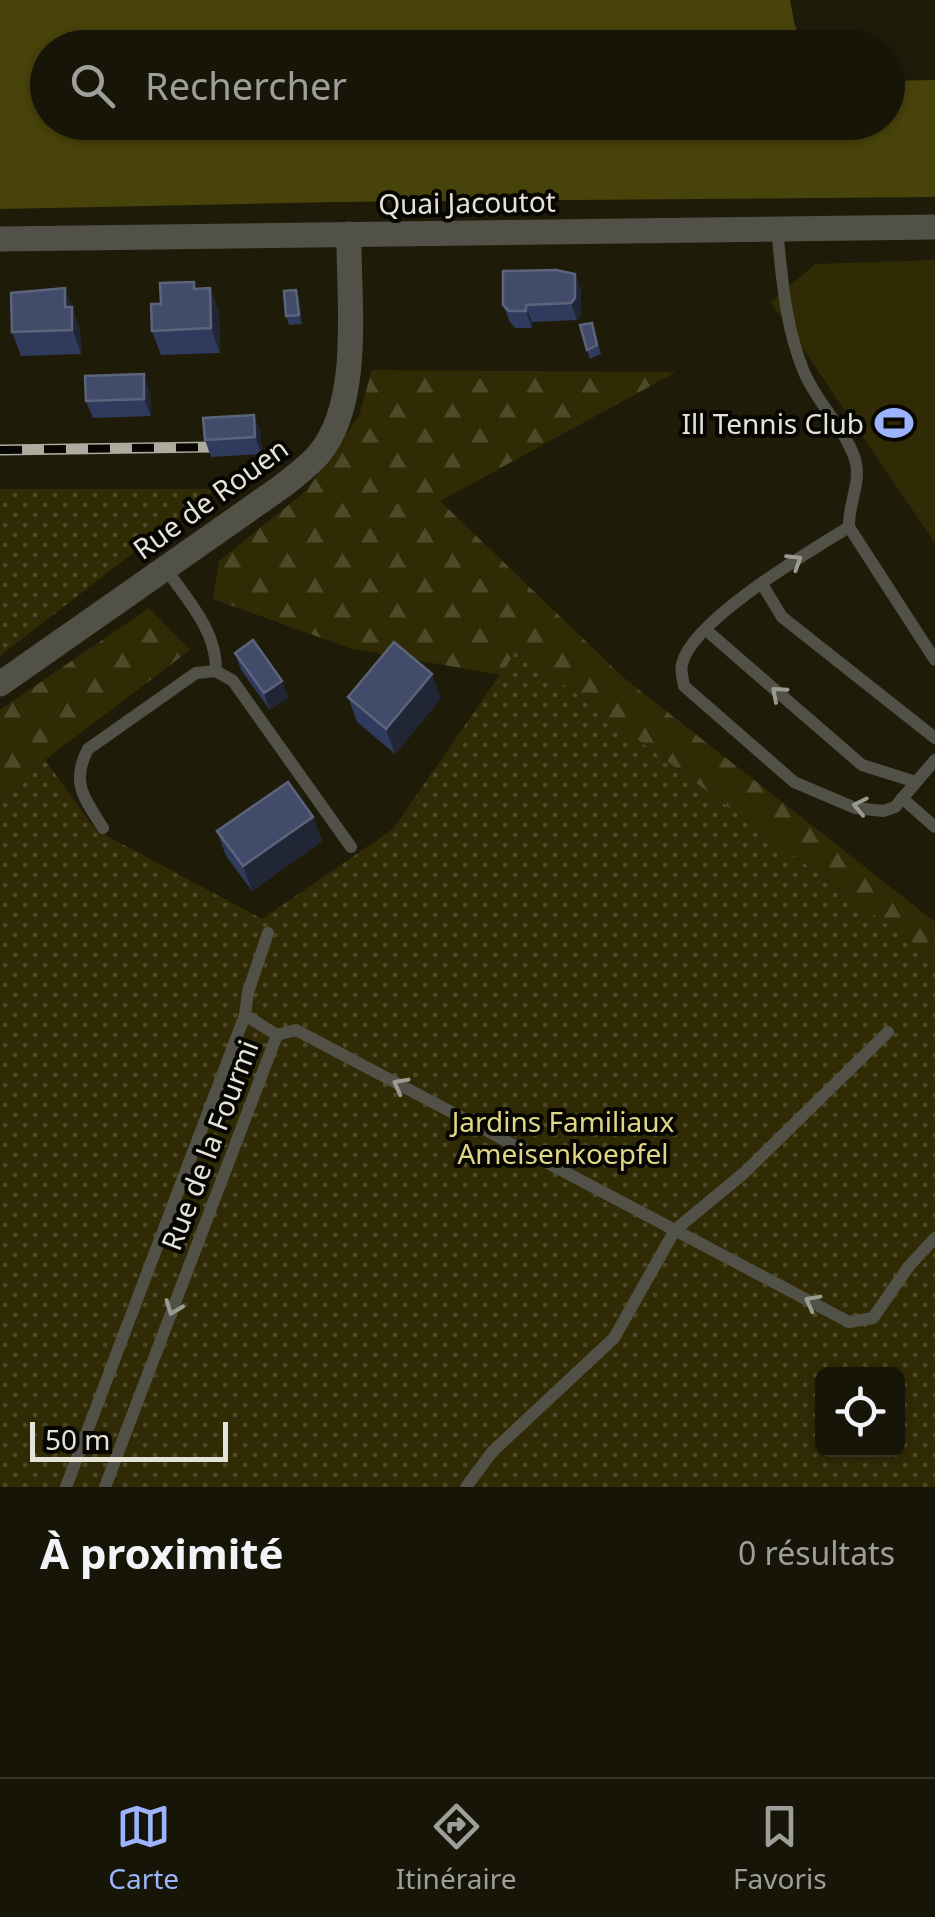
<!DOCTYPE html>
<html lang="fr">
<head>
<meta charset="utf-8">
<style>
  body { margin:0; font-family:"Noto Sans",sans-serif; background:#1f1e11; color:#f1f3f6 }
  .controls { position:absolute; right:30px; bottom:30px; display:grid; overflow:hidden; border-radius:15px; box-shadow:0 2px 8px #0004 }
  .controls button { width:90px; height:90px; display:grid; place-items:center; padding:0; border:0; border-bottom:2px solid #353428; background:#161507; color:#f1f3f6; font:50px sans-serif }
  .scale { position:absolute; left:30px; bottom:25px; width:198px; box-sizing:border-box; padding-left:10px; border:5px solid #e4e3d7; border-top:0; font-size:28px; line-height:35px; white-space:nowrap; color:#e4e3d7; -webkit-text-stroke:8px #070602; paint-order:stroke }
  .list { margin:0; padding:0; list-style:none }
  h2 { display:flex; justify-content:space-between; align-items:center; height:130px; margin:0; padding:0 40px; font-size:42px }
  h2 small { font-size:32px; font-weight:400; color:#9e9f9b }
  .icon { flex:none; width:55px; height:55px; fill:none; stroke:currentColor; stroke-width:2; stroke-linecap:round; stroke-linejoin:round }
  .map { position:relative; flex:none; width:935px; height:1487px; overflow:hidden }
  .search { position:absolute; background:#161507; box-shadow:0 2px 8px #0004; left:30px; right:30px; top:30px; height:110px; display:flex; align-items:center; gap:25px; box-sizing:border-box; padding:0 35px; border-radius:55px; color:#9e9f9b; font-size:38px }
  .sheet { height:290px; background:#161507 }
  nav { display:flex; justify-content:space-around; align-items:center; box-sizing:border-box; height:140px; border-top:2px solid #353428; background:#161507; font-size:28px; color:#9e9f9b }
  nav a { display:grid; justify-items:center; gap:5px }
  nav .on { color:#9cb4fd }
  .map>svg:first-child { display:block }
  .grass { fill:url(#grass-dots); fill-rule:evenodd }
  .forest { fill:url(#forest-firs) }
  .pitch { fill:#302b05 }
  .water { fill:#48420b }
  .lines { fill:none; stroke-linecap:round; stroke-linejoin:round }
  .lane { stroke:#525148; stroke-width:12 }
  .street { stroke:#525148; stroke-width:25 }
  .rail-casing { stroke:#adac9e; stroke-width:11 }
  .rail { stroke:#070602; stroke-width:8; stroke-dasharray:22; stroke-linecap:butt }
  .wall { fill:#2f3a5d }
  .shaded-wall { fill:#202636 }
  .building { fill:#424c6a; stroke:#5c647b; stroke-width:2.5 }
  .oneway { stroke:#9b9a90 }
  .labels { text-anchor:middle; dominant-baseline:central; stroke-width:8; stroke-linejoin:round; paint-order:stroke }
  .street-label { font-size:28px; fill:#e4e3d7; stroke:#070602 }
  .poi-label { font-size:28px; fill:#e4e3d7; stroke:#070602; text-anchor:end }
  .park-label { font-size:28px; fill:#e0d786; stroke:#070602 }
</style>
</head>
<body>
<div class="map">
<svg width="935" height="1487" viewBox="0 0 935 1487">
  <defs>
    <pattern id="grass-dots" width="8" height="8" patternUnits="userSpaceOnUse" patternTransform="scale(2.5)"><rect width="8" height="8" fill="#302b05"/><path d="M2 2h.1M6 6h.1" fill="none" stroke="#4e4a29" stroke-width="1.8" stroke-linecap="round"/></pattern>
    <pattern id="forest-firs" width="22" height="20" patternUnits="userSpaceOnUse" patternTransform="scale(2.5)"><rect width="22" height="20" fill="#302b05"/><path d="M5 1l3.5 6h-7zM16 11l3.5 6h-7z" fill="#4e4a29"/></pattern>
  </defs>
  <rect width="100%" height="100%" fill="#1e1c09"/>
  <g class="grass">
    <polygon points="0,489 216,489 0,656"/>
    <path d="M517,650L935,960V1487H0V799L45,760L96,830L262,919L393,829ZM822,1374H898V1450H822Z"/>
  </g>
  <g class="forest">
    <polygon points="372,370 676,372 440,501 624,678 935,922 935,960 517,650 500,675 349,648 213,599 219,561 306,491 359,416"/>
    <polygon points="149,608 190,650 45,760 0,799 0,710"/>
  </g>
  <polygon class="pitch" points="935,260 935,543 771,302 815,264"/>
  <polygon class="water" points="0,0 790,0 795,26 805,47 48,48 48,122 888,122 888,81 935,80 935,197 335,202 0,209"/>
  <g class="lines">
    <g class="lane">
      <path d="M777,229C782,278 785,326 804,372C817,403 844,427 855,459C862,482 848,503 849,527L935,660"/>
      <path d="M849,527C810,551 692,620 682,664C680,671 683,679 684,686L794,782L855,808L883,811L895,807L935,760"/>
      <path d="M166,569C188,601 217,631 216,671"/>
      <polyline points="762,584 782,617 935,738"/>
      <polyline points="706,630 862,765 916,782"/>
      <polyline points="902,798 935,827"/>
      <path d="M103,828C85,799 70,783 88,749L196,673L216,671L233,681L351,847"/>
      <polyline points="245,1015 248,992 268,933"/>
      <polyline points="66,1487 245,1015 277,1035"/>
      <polyline points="105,1487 277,1035 296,1030 849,1322 873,1318 909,1266 935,1238"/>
      <polyline points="466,1487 492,1452 614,1338 675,1230 744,1173 888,1032"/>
    </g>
    <g class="street">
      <polyline points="0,239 935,227"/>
      <path d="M0,684L284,485C296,475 309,466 319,454C363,401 348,298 349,234"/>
    </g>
    <g class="rail-casing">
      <polyline id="rail" points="0,450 210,447"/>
    </g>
    <use href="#rail" class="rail"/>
  </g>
  <g class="wall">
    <polygon points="575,274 581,291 581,315 577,320 532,322 532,328 515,328 510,322 503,305"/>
    <polygon points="65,288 80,331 81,354 21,356 12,332"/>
    <polygon points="210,288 219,312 220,353 161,355 152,331 161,304 196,289"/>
    <polygon points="296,290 299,299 302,324 289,325 286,316"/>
    <polygon points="592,323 601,354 590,359 587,350"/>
    <polygon points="150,391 151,416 93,418 86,401"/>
    <polygon points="254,415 260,432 262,454 211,457 205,440"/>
    <polygon points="235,653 288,698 270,710 241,670"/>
    <polygon points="348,697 441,698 395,754 357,722"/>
    <polygon points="313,817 322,841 252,891 226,856 217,831"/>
  </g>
  <g class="shaded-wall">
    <polygon points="575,274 581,291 581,315 577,320 571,303"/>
    <polygon points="65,288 80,331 81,354 65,307"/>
    <polygon points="210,288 219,312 220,353 211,328"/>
    <polygon points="296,290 299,299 302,324 299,315"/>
    <polygon points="526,305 532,322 532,328 526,311"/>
    <polygon points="144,374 150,391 151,416 144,399"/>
    <polygon points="254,415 260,432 262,454 255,437"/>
    <polygon points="432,674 441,698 395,754 386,729"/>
    <polygon points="282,681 288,698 270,710 264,693"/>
    <polygon points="313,817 322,841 252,891 243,866"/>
  </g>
  <g class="building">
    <polygon points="556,270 575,274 575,298 571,303 526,305 526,311 509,311 503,305 503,271"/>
    <polygon points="194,282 194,289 210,288 211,328 152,331 151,304 161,304 160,283"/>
    <polygon points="65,288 65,307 72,307 72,330 12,332 11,293"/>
    <polygon points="296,290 299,315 286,316 284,291"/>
    <polygon points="592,323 597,345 587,350 580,325"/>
    <polygon points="144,374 144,399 86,401 85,376"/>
    <polygon points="254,415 255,437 205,440 203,418"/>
    <polygon points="253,640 282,681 264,693 235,653"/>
    <polygon points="394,642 432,674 386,729 348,697"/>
    <polygon points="288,782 313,817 243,866 217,831"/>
  </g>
  <defs><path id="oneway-chevron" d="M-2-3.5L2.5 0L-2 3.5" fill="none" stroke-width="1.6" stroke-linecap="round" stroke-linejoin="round" transform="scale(2.5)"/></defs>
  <g class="oneway">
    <use href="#oneway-chevron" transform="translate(795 561) rotate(-32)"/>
    <use href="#oneway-chevron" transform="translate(778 693) rotate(-139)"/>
    <use href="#oneway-chevron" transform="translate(860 806) rotate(-168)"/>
    <use href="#oneway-chevron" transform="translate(400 1085) rotate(-152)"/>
    <use href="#oneway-chevron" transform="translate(812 1302) rotate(-152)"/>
    <use href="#oneway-chevron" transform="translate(173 1308) rotate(111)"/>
  </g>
  <defs>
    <g id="stadium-bare" transform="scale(3)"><path d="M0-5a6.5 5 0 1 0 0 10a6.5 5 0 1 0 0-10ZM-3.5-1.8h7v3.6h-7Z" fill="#9cb4fd" stroke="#070602" stroke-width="2.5" paint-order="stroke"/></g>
  </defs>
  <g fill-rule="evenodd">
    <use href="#stadium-bare" x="894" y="423"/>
  </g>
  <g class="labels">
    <g class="street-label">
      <text transform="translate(467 202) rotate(-1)">Quai Jacoutot</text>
      <text transform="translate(210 498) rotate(-36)">Rue de Rouen</text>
      <text transform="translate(209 1145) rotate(-69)">Rue de la Fourmi</text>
    </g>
    <g class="poi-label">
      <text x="864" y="423">Ill Tennis Club</text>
    </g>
    <g class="park-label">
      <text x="563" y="1121">Jardins Familiaux<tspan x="563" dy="32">Ameisenkoepfel</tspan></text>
    </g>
  </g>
</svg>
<div class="controls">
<button><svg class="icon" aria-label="locate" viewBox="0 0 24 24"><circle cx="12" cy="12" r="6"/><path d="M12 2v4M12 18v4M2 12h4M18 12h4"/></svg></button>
</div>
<div class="scale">50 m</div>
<div class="search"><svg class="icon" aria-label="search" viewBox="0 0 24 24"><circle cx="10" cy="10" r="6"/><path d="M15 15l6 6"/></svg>Rechercher</div>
</div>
<section class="sheet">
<h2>À proximité<small>0 résultats</small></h2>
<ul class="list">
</ul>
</section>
<nav>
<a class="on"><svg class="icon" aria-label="map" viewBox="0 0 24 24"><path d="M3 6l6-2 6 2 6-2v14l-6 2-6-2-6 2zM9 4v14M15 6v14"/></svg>Carte</a>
<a><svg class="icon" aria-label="directions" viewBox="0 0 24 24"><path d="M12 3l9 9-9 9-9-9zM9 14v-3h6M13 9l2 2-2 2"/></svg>Itinéraire</a>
<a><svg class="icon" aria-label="saved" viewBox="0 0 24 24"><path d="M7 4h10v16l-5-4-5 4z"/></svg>Favoris</a>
</nav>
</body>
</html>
